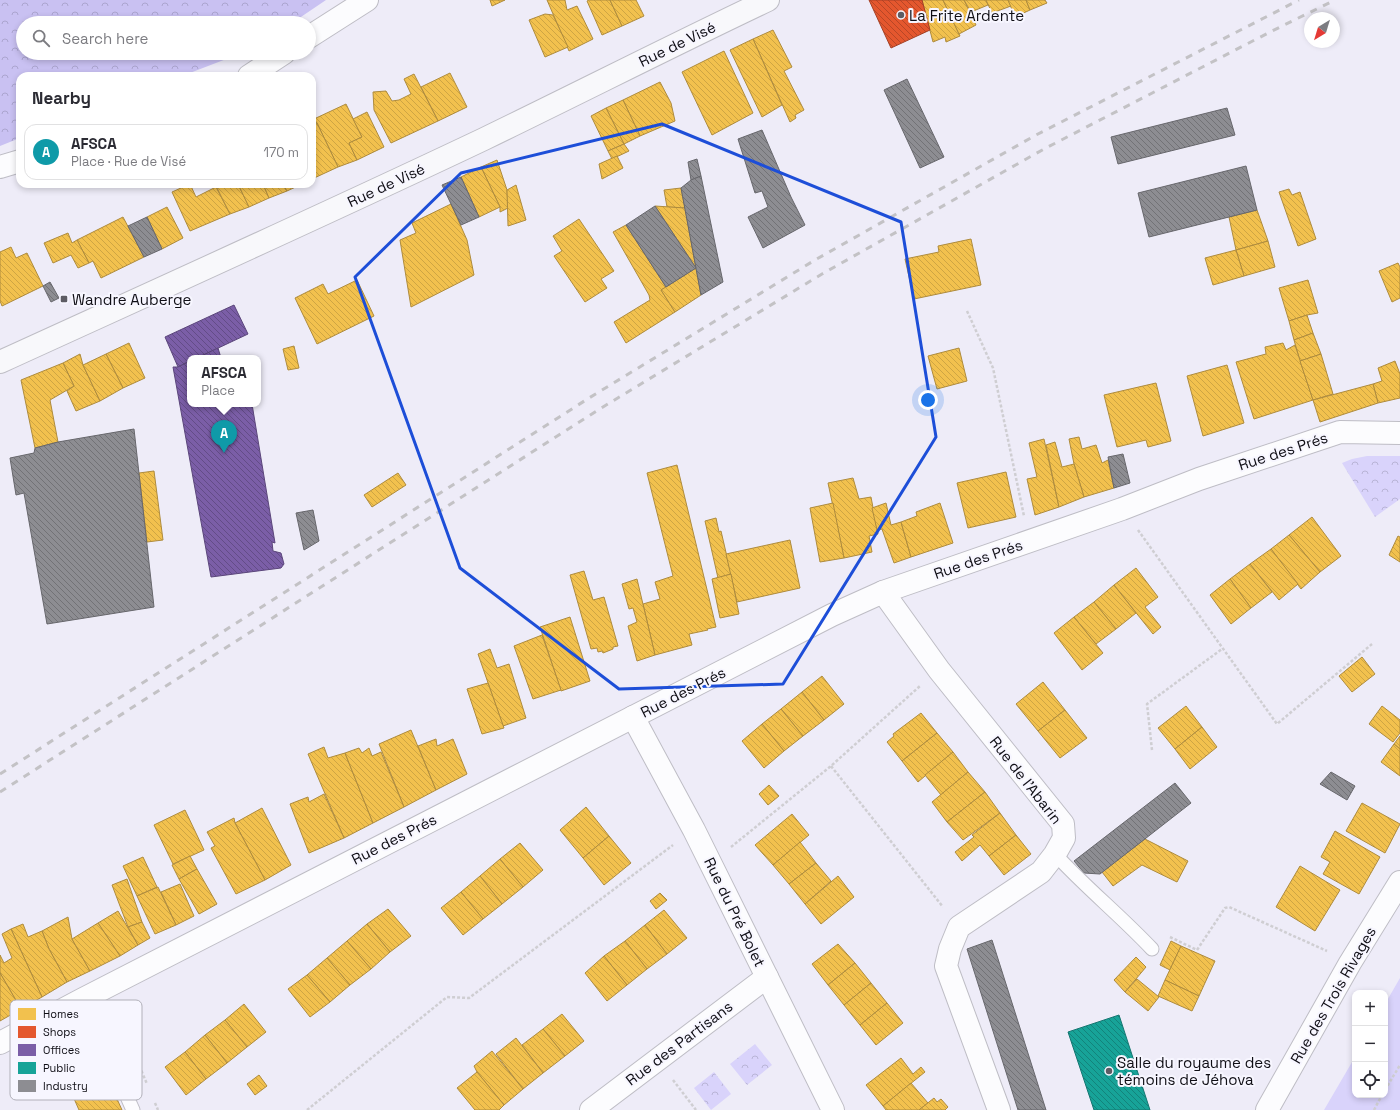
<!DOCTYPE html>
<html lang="en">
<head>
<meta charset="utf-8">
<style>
  body { margin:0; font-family:"Space Grotesk",sans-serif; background:#f2f2f3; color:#2b2b33 }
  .controls { position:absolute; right:12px; bottom:12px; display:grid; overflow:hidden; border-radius:8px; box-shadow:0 2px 6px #0003 }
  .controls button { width:36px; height:36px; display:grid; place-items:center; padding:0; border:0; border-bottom:1px solid #e1e1e2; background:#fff; color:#2b2b33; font:20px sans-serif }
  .compass { position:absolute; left:1304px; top:12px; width:36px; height:36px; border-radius:50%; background:#fff; box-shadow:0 2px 6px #0003; rotate:218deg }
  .you { position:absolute; left:928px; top:400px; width:14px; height:14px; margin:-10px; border:3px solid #fff; border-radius:50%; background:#1a73e8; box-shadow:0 0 0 6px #1a73e833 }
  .badge { display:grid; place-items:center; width:26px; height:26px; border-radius:50%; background:#7c3aed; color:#fff; font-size:13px; font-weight:700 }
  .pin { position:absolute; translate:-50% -33px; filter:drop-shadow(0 1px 2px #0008) }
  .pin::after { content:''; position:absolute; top:21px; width:14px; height:12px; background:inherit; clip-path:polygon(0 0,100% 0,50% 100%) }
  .popup { position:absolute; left:187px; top:355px; width:74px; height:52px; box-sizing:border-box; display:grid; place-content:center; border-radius:8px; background:#fff; filter:drop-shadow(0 1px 3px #0005); font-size:13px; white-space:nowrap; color:#7c7c81 }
  .popup b { font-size:15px; color:#2b2b33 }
  .popup::after { content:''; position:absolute; left:50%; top:100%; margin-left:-8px; border:8px solid transparent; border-top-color:#fff }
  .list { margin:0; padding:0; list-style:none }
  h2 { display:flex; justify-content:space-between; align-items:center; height:52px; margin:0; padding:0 16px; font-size:17px }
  h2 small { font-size:13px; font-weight:400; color:#7c7c81 }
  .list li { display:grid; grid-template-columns:26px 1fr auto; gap:12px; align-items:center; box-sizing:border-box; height:56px; margin:0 8px 8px; padding:0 8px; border:1px solid #e1e1e2; border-radius:12px }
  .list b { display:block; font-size:15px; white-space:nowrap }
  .list p { margin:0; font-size:13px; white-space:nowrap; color:#7c7c81 }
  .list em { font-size:13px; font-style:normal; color:#7c7c81 }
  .icon { flex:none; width:22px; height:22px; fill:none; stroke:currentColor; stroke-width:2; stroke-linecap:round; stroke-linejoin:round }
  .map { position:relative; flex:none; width:1400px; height:1110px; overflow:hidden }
  .search { position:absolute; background:#fff; box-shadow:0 2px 6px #0003; left:16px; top:16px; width:300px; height:44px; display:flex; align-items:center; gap:10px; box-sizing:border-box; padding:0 14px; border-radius:22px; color:#7c7c81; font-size:15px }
  .panel { position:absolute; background:#fff; box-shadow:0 2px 6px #0003; left:16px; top:72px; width:300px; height:116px; border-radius:12px }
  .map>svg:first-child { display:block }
  .grass { fill:#d9d3fb }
  .forest { fill:url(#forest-crowns) }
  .park { fill:url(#park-crowns) }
  .homes { fill:url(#homes-back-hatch); stroke:#ae8b3d }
  .shops { fill:url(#shops-back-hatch); stroke:#a44126 }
  .offices { fill:url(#offices-back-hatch); stroke:#5b467b }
  .public { fill:url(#public-back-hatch); stroke:#157671 }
  .industry { fill:url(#industry-back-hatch); stroke:#67676c }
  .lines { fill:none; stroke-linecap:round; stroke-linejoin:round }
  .lane-casing { stroke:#bebdc5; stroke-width:15 }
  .street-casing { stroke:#bebdc5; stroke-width:24 }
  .secondary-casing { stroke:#bebdc5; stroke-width:24 }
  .path { stroke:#cfced2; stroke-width:2.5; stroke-dasharray:3 2; stroke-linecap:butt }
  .lane { stroke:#fcfcfe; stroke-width:13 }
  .street { stroke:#fcfcfe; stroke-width:22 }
  .secondary { stroke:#f8f8fb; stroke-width:22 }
  .rail { stroke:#c3c2c5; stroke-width:3; stroke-dasharray:7 7; stroke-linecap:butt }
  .marked { fill:none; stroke:#1d4ed8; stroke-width:3; stroke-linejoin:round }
  .poi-dot { fill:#5d5c64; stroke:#f7f6ff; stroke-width:1.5 }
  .labels { text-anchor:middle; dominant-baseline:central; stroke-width:4; stroke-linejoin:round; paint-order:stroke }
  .poi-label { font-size:15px; fill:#0f0e15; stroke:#f7f6ff; text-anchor:start }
  .street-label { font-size:15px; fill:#0f0e15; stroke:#f7f6ff }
  .key { fill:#f7f6ff; stroke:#b1b0b9; stroke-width:1 }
  .key-label { font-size:11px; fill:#0f0e15 }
</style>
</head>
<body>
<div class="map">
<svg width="1400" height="1110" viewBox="0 0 1400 1110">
  <defs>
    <pattern id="forest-crowns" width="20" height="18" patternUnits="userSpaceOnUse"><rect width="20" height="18" fill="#c9c1f2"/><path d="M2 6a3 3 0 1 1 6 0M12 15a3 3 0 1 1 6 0" fill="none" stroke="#aba5cf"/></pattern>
    <pattern id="park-crowns" width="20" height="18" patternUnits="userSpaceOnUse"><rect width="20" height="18" fill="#d9d3fb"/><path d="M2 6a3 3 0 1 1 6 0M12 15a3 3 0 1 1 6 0" fill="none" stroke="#b9b4d6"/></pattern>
    <pattern id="homes-back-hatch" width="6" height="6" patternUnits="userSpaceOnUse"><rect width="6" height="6" fill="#f2c14e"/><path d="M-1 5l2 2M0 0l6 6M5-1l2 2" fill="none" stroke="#cea543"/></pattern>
    <pattern id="shops-back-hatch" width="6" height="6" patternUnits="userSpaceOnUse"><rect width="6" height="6" fill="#e4572e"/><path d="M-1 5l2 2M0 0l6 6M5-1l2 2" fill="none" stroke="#b74626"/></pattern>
    <pattern id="offices-back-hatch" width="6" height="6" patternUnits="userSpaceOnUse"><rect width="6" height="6" fill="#7b5ea7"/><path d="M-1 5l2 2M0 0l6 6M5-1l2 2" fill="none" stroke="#634c87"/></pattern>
    <pattern id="public-back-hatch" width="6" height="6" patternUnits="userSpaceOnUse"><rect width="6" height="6" fill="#17a398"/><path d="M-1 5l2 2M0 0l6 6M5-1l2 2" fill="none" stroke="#13837b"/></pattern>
    <pattern id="industry-back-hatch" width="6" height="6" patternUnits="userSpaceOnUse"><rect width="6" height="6" fill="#8d8d92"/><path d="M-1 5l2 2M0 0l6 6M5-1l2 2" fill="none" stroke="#727276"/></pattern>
  </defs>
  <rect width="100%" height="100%" fill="#eeecf8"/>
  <polygon class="grass" points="1400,978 1400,1110 1324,1110 1355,1057 1355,1095 1385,1095 1385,1004"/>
  <polygon class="forest" points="0,0 326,0 292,23 23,23 23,53 242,53 182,76 20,76 20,138 0,146"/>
  <g class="park">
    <polygon points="1367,456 1400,456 1400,499 1375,517 1342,463 1352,459"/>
    <polygon points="755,1044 772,1065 747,1085 730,1064"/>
    <polygon points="714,1072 731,1094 711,1110 694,1088"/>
  </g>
  <g class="homes">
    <polygon points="490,0 505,0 492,6"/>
    <polygon points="547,0 565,0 567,10 577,6 593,39 569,51"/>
    <polygon points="589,0 610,0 622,26 602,35 587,1"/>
    <polygon points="610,0 636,0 644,16 622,26"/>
    <polygon points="922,0 943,0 960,36 946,42 945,37 933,42"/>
    <polygon points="943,0 964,0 976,25 959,34"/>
    <polygon points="964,0 986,0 988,5 971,12"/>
    <polygon points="986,0 1008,0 1011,6 992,13"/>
    <polygon points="1008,0 1026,0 1030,10 1015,17"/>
    <polygon points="1026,0 1045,0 1047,3 1030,10"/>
    <polygon points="545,14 553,15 568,47 545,57 529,20"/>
    <polygon points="773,30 792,67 784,71 804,110 795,115 796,118 790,122 753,39"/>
    <polygon points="753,39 782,105 762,117 730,50"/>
    <polygon points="724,51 753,113 712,135 682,72"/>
    <polygon points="450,73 467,107 438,121 421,87"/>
    <polygon points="414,74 438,121 391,143 374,110 373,92 386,91 392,101 399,100 411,94 404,79"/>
    <polygon points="660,82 671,103 675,121 640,136 623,100"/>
    <polygon points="623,100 640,136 624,144 606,108"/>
    <polygon points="346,104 362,137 349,143 357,160 338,167 317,123 314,119"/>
    <polygon points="606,108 624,144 608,151 591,116"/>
    <polygon points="367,112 384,147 357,160 349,143 362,137 353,119"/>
    <polygon points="317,123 338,167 312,179 312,125"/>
    <polygon points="624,144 629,151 612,159 608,151"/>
    <polygon points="617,156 623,168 602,179 599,164"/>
    <polygon points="497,160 507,190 508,208 500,212 500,207 481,167"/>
    <polygon points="481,167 500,207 479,217 461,177"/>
    <polygon points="190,184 196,197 216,187 230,214 190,231 172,192"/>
    <polygon points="215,184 238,184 249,207 230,214"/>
    <polygon points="238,184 263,184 269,198 249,207"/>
    <polygon points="263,184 283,184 287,191 269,198"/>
    <polygon points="283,184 302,184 287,191"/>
    <polygon points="516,185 526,220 508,226 507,190"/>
    <polygon points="681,188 685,208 667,207 664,190"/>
    <polygon points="1289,189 1292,195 1300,192 1316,239 1298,246 1279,192"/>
    <polygon points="451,204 467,240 474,275 411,307 400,240 416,233 412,223"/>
    <polygon points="655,206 685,208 696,268"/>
    <polygon points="167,207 183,238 162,249 147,217"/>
    <polygon points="1257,210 1268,241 1236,250 1229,217"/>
    <polygon points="123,217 144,257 101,278 93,261 89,263 77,240"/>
    <polygon points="579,219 614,271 601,279 607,288 585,302 554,256 562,251 553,236"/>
    <polygon points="626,225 666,287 661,290 675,312 626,343 614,322 650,300 649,295 613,232"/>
    <polygon points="68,233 72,243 77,240 89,263 78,268 71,255 53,263 44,243"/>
    <polygon points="971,239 981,285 914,299 905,259 939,252 938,246"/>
    <polygon points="1268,241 1275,267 1244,276 1236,250"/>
    <polygon points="11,247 16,258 27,253 43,286 2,306 0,301 0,252"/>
    <polygon points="1236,250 1244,276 1213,285 1205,258"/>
    <polygon points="1398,263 1400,267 1400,298 1392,302 1379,271"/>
    <polygon points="696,268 701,295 675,312 661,290"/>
    <polygon points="357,280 374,316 317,344 295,298 323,284 328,294"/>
    <polygon points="1308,280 1318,313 1307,315 1289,321 1279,288"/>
    <polygon points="1307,315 1313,333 1294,340 1289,321"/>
    <polygon points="1313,333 1321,354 1300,361 1294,340"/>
    <polygon points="129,343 145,378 123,388 106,354"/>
    <polygon points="1283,343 1286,350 1295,345 1313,400 1254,419 1236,362 1266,354 1265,347"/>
    <polygon points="294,346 299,368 288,370 283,349"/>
    <polygon points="959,348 967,381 937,389 928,356"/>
    <polygon points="80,354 83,365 100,401 76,411 67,391 74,386 63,363"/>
    <polygon points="106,354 123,388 100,401 83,365"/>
    <polygon points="1321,354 1333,394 1313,400 1300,361"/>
    <polygon points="1395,361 1400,374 1400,398 1378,403 1373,384 1382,381 1378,368"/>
    <polygon points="63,363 74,386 50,400 58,442 35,448 21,380"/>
    <polygon points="1227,365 1244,423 1203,436 1187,376"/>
    <polygon points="1156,383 1171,441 1148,447 1146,440 1117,447 1104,395"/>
    <polygon points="1373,384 1378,403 1320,422 1313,400"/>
    <polygon points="1079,437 1082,449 1096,445 1102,463 1108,460 1114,488 1084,497 1074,464 1069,439"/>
    <polygon points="1044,439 1059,507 1035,515 1027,479 1037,477 1029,443"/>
    <polygon points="1055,442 1062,467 1074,464 1084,497 1059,507 1046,445"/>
    <polygon points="677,465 716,627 707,629 708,630 689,634 692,645 655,655 643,604 660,599 655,582 673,576 647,473"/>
    <polygon points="154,471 163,540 147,542 139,473"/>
    <polygon points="1006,472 1016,517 968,528 957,483"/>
    <polygon points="398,473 406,485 372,507 364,495"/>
    <polygon points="853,478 859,499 871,497 878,534 869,536 872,552 844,558 828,483"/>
    <polygon points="833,503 844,558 820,562 810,508"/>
    <polygon points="886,503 891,525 901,522 911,557 894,563 882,529 877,530 872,508"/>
    <polygon points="940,503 953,543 911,557 901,522 917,516 916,512"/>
    <polygon points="1312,517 1341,556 1320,572 1289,535"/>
    <polygon points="716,518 719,532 721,531 731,574 718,578 705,521"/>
    <polygon points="1289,535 1320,572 1301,589 1271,549"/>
    <polygon points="1398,536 1400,537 1400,562 1389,555"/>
    <polygon points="790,540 800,588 737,602 726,554"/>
    <polygon points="1271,549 1298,584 1279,600 1250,564"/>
    <polygon points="1250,564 1272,592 1251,608 1230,579"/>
    <polygon points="1136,568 1158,597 1145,607 1161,627 1153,634 1114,585"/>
    <polygon points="584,571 593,600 604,597 618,646 613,647 613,649 603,653 602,651 598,652 597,648 591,649 570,575"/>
    <polygon points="731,574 739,614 720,618 712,579"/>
    <polygon points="637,579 655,655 637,661 628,626 637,622 633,608 629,609 622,584"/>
    <polygon points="1230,579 1251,608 1231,624 1210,595"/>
    <polygon points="1114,585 1136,613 1116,629 1094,602"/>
    <polygon points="1094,602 1116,629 1096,644 1074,617"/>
    <polygon points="570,617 590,681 561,691 540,627"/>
    <polygon points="1074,617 1103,653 1082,670 1054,633"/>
    <polygon points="542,635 561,690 533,699 514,646"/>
    <polygon points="490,649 497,668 509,664 526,718 503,726 478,654"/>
    <polygon points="1362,657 1375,674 1352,692 1339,676"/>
    <polygon points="822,676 844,704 824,720 802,692"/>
    <polygon points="1043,682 1065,710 1038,731 1016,704"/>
    <polygon points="488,683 504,728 482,734 467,689"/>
    <polygon points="802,692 824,720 803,736 781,709"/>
    <polygon points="1186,706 1202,727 1175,749 1158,728"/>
    <polygon points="1382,706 1400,720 1400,733 1393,742 1369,724"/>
    <polygon points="781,709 803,736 784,751 762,724"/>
    <polygon points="1065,710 1087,738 1060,758 1038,731"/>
    <polygon points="921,713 937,733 902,761 887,742 894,736 893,734"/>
    <polygon points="762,724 784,751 764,768 742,741"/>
    <polygon points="1202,727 1217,747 1190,769 1175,749"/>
    <polygon points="411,730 436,790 404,807 379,744"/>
    <polygon points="937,733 953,752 918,782 902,761"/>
    <polygon points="1400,736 1400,749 1394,744"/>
    <polygon points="436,739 437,746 453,739 467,774 436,790 418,746"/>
    <polygon points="1394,744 1400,749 1400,776 1381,762"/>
    <polygon points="324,747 328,758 345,753 373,823 344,838 308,754"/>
    <polygon points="359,748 362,753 369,748 372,756 381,752 404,807 373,823 345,753"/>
    <polygon points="953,752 968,772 941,795 925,775"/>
    <polygon points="968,772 985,792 947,822 932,802"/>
    <polygon points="769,785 779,796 768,805 759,794"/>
    <polygon points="985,792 1000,813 963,840 947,822"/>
    <polygon points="324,794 344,838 309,853 290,804 308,797 309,802"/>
    <polygon points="1362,803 1400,824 1385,853 1346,831"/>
    <polygon points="586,807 609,836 583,858 560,830"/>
    <polygon points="262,808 291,865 265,880 235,823"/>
    <polygon points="185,810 204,850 173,864 154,825"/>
    <polygon points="1000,813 1016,835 989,856 980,845 962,861 955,852 974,837 972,835"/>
    <polygon points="792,814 809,835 773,865 755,845"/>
    <polygon points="234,818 235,823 265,880 236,894 211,848 215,846 207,832"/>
    <polygon points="1335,831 1380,857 1359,894 1323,874 1330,862 1321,857"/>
    <polygon points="1016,835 1031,854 1004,875 989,856"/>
    <polygon points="609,836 631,863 604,885 583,858"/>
    <polygon points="1145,839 1188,861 1177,882 1142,865 1113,886 1102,872"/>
    <polygon points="800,842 816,863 789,884 773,865"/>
    <polygon points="520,843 543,870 523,887 500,859"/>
    <polygon points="190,856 197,869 179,879 172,865"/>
    <polygon points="143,857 157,887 137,896 123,866"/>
    <polygon points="500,859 523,887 502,904 480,876"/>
    <polygon points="816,863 831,881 805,904 789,884"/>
    <polygon points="1300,866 1340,890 1315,931 1276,907"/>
    <polygon points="197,869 217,904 199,914 179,879"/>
    <polygon points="480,876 502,904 483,919 461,892"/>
    <polygon points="838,876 854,897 821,924 805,904"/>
    <polygon points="127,879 142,922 128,927 112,885"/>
    <polygon points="180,884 194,916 176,925 161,892"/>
    <polygon points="158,887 176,925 155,934 137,896"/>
    <polygon points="461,892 483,919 463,935 441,908"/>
    <polygon points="660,893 667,900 656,909 650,901"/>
    <polygon points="388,909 411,936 390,952 367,924"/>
    <polygon points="664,910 687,938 667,954 645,925"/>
    <polygon points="118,911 138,945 120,956 98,923"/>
    <polygon points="68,917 72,939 90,971 67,982 49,949 42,931"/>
    <polygon points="142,922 150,938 138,945 128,927"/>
    <polygon points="98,923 120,956 90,971 72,939"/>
    <polygon points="23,924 28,937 42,931 49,949 67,982 42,997 11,929"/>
    <polygon points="367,924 390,952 371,969 347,941"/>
    <polygon points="645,925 667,954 647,969 625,941"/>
    <polygon points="11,929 42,997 21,1009 0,973 0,955 4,963 12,958 2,934"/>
    <polygon points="347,941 371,969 350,985 327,958"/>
    <polygon points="625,941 647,969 627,985 604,956"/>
    <polygon points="1171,941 1181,946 1170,970 1160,965"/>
    <polygon points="838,944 855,963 828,985 812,964"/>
    <polygon points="1181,946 1215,961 1199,996 1165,980"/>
    <polygon points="604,956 627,985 607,1001 585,973"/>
    <polygon points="1136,957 1146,967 1125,992 1114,980"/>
    <polygon points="327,958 350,985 330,1002 307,975"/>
    <polygon points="855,963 871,983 844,1005 828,985"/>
    <polygon points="0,973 21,1009 0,1021"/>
    <polygon points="307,975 330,1002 310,1017 288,989"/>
    <polygon points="1137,979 1159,997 1148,1011 1125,992"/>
    <polygon points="1165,980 1199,996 1192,1011 1158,996"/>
    <polygon points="871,983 887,1003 860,1025 844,1005"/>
    <polygon points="887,1003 903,1023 876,1045 860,1025"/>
    <polygon points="244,1004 266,1032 247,1047 225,1020"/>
    <polygon points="562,1014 584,1041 565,1056 543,1029"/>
    <polygon points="225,1020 247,1047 227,1063 205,1035"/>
    <polygon points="543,1029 565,1056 543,1073 522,1045"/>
    <polygon points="205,1035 227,1063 206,1079 185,1052"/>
    <polygon points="516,1038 543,1073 523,1089 496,1054"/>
    <polygon points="492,1051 523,1089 504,1105 477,1072 474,1066"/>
    <polygon points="185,1052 206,1079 186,1095 165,1067"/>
    <polygon points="901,1058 913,1074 921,1067 925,1072 883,1106 866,1085"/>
    <polygon points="477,1072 504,1105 499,1110 475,1110 457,1088"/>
    <polygon points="259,1075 267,1086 255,1095 247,1084"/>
    <polygon points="108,1079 122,1110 79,1110 72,1094"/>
    <polygon points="911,1083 928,1103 919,1110 886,1110 883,1106"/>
    <polygon points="934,1098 937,1102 941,1099 948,1107 945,1110 919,1110"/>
  </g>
  <polygon class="shops" points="869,0 922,0 930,30 891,48"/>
  <g class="offices">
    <polygon points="234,305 248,334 197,358 190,358 190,361 178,367 165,337"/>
    <polygon points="218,348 221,358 197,358"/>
    <polygon points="190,361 190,404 252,404 275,543 272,542 273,551 281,553 284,564 281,568 211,577 173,367 178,367"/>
  </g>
  <polygon class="public" points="1119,1015 1150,1110 1094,1110 1068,1032"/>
  <g class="industry">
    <polygon points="907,79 944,157 920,168 884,90"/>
    <polygon points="1227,108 1235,135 1118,164 1111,137"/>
    <polygon points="762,130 791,197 805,225 763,248 748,217 768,207 762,191 755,193 738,139"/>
    <polygon points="697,159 701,176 691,180 688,162"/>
    <polygon points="1246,166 1257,210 1149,237 1138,193"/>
    <polygon points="701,176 723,282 701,295 681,188 691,180"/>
    <polygon points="461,177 479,217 461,225 442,185"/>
    <polygon points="655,206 696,268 666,287 626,225"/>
    <polygon points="147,217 162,249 144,257 128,226"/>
    <polygon points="50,282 59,298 51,302 43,286"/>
    <polygon points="134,429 154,607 47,624 24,493 16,495 10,458 34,453 35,448 58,442"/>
    <polygon points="1123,454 1130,483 1114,488 1108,457"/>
    <polygon points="313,510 319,541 304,550 296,513"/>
    <polygon points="1331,772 1355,786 1347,800 1320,784"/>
    <polygon points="1175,783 1191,803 1100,874 1084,873 1074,861"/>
    <polygon points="992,940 1013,1006 1046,1110 1018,1110 967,949"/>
  </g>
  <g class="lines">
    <g class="lane-casing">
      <g id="lane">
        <path d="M1055,854C1085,887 1121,916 1152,949"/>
        <polyline points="83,999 133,1110"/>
      </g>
    </g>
    <g class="street-casing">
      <g id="street">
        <polyline points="309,37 367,0"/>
        <polyline points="249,76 284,53"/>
        <polyline points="0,167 20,161"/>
        <polyline points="883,592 939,670 1063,824 1064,838 1055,854 1041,872 959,927 950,949 946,966 999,1110"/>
        <polyline points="633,717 694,830 833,1110"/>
        <polyline points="0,1043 83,999 832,615 883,592 1122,509 1199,479 1340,432 1400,433"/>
        <polyline points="591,1110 767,977"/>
        <polyline points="1267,1110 1350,963 1400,882"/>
      </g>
    </g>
    <g class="secondary-casing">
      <path id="secondary" d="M0,362C162,288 324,215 484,139C579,93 673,45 768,0"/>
    </g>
    <g class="path">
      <polyline points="967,311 993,368 1024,516"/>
      <polyline points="1138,530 1277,724 1372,644"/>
      <polyline points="1152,750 1147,704 1222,649"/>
      <polyline points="831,766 943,907"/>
      <polyline points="731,847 831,766 920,686"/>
      <polyline points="1170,937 1197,950 1225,908 1229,907 1327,951"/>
      <polyline points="116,1011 147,1084"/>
      <polyline points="673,1080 696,1110"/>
      <polyline points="1385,1090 1400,1065"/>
      <polyline points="155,1103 158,1110"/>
      <polyline points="307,1110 447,997 469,998 673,845"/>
      <polyline points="1374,1110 1382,1095"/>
    </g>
    <use href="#lane" class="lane"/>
    <use href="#street" class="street"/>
    <use href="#secondary" class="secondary"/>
    <g class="rail">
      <polyline points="0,774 589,398 815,260 1036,135 1299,0"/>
      <polyline points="0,792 598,410 822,274 1044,149 1272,31 1335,0"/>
    </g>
  </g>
  <path class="marked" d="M662,124L901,222L936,437L783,684L619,689L460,568L355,277L461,173Z"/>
  <g class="poi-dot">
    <circle cx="901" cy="15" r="4"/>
    <rect x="60" y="295" width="8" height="8" rx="2"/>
    <circle cx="1109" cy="1071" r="4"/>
  </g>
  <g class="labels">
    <g class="poi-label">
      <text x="909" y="15">La Frite Ardente</text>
      <text x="72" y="299">Wandre Auberge</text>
      <text x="1117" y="1062">Salle du royaume des<tspan x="1117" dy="17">témoins de Jéhova</tspan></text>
    </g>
    <g class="street-label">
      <text transform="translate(677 44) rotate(-26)">Rue de Visé</text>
      <text transform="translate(386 185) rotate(-25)">Rue de Visé</text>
      <text transform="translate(1283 451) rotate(-18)">Rue des Prés</text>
      <text transform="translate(978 559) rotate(-19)">Rue des Prés</text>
      <text transform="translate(683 692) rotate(-27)">Rue des Prés</text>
      <text transform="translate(1026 780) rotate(52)">Rue de l'Abarin</text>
      <text transform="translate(394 839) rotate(-27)">Rue des Prés</text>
      <text transform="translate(735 912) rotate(64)">Rue du Pré Bolet</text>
      <text transform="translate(1333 995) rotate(-60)">Rue des Trois Rivages</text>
      <text transform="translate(679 1043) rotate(-37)">Rue des Partisans</text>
    </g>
  </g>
  <rect x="10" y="1000" width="132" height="100" rx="6" class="key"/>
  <rect x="18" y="1008" width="18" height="12" fill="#f2c14e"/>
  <rect x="18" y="1026" width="18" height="12" fill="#e4572e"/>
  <rect x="18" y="1044" width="18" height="12" fill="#7b5ea7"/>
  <rect x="18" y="1062" width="18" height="12" fill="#17a398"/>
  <rect x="18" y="1080" width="18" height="12" fill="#8d8d92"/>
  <g class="key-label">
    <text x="43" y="1018">Homes</text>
    <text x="43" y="1036">Shops</text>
    <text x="43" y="1054">Offices</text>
    <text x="43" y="1072">Public</text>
    <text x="43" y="1090">Industry</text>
  </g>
</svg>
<div class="controls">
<button>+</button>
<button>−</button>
<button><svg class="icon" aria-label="locate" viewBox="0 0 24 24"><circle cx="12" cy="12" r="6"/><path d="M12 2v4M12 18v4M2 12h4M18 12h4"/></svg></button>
</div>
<svg class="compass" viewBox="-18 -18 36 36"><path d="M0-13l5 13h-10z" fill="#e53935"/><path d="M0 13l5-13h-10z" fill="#7c7c81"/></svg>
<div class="you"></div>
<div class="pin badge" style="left:224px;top:453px;background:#0f9aa8">A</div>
<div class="popup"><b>AFSCA</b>Place</div>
<div class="search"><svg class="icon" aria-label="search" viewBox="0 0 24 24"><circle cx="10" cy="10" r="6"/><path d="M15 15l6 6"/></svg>Search here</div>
<section class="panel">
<h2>Nearby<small></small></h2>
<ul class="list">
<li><span class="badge" style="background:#0f9aa8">A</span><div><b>AFSCA</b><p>Place · Rue de Visé</p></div><em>170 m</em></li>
</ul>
</section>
</div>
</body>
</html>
